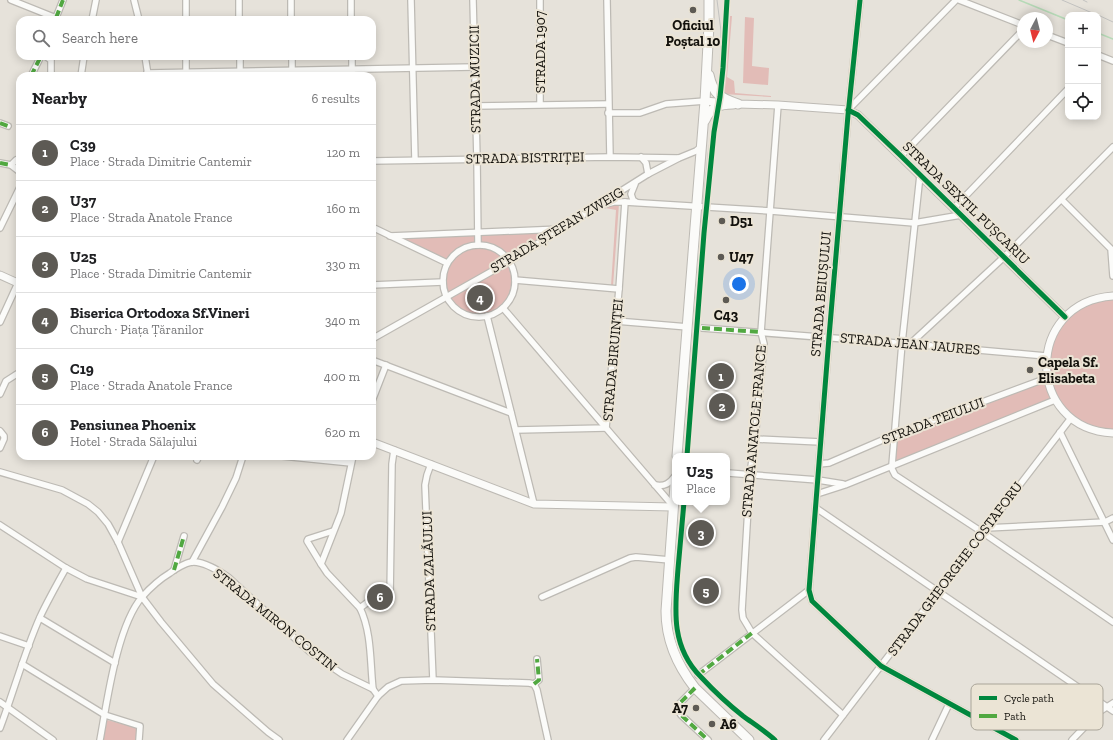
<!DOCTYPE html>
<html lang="en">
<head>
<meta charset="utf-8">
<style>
  body { margin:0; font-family:"Zilla Slab",serif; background:#f2f2f2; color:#202124 }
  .controls { position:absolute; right:12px; top:12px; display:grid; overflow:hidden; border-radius:8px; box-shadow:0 2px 10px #0003 }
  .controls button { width:36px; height:36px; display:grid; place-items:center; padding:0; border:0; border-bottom:1px solid #e0e0e0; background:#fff; color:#202124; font:20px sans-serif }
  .compass { position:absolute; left:1017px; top:12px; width:36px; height:36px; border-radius:50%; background:#fff; box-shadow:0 2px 10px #0003; rotate:187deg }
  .you { position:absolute; left:739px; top:284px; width:14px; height:14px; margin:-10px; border:3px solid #fff; border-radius:50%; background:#1a73e8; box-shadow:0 0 0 6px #1a73e833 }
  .badge { display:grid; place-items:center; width:26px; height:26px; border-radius:50%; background:#5d5a54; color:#fff; font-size:13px; font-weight:700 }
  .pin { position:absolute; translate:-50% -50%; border:2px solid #fff; box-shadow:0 1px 4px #0006 }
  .popup { position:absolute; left:672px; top:453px; width:58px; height:52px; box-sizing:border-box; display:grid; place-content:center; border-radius:8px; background:#fff; filter:drop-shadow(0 1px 3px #0005); font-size:13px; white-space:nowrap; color:#757577 }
  .popup b { font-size:15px; color:#202124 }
  .popup::after { content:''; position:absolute; left:50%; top:100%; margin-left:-8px; border:8px solid transparent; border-top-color:#fff }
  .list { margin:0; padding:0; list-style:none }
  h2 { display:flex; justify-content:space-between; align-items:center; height:52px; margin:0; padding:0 16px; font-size:17px }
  h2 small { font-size:13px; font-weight:400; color:#757577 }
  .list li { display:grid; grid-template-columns:26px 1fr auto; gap:12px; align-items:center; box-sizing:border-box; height:56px; padding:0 16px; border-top:1px solid #e0e0e0 }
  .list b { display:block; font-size:15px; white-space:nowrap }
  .list p { margin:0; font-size:13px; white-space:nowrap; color:#757577 }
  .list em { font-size:13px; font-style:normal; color:#757577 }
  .icon { flex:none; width:22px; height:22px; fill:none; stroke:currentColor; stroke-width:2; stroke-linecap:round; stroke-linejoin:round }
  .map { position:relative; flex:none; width:1113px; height:740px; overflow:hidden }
  .search { position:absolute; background:#fff; box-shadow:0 2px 10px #0003; left:16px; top:16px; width:360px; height:44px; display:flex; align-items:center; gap:10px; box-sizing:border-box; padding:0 14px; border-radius:12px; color:#757577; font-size:15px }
  .panel { position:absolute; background:#fff; box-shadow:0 2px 10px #0003; left:16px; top:72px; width:360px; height:388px; border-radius:12px }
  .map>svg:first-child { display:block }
  .green { fill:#e2bcb7 }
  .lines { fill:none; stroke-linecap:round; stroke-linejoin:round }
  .stream { stroke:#b6dab7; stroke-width:1.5 }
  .minor-casing { stroke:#bdbab4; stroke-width:8 }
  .tertiary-casing { stroke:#bdbab4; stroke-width:9 }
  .primary-casing { stroke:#bdbab4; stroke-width:11 }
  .minor { stroke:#fbfbf9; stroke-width:5.5 }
  .tertiary { stroke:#fbfbf9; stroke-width:7 }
  .primary { stroke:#fbfbf9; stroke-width:9 }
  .tram { stroke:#c2c2c0; stroke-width:1 }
  .quiet { stroke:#51a841; stroke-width:4; stroke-dasharray:8 4; stroke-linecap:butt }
  .cycleway-casing { stroke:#ebe4d5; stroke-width:8 }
  .cycleway { stroke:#00873e; stroke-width:5 }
  .poi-dot { fill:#5d5a54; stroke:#ebe4d5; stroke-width:1.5 }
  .labels { text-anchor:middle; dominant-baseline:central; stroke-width:4; stroke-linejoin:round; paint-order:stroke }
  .poi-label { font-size:14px; font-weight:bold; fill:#13110c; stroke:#ebe4d5; text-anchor:start }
  .street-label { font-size:14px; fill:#13110c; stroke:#ebe4d5 }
  .key { fill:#ebe4d5; stroke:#aaa599; stroke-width:1 }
  .key-label { font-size:11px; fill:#13110c }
</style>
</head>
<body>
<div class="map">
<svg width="1113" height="740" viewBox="0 0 1113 740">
  <rect width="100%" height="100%" fill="#e6e2da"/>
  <g class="green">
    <polygon points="728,16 732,16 727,77 734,81 735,93 771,96 771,97 723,94"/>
    <polygon points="745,17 754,18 752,66 769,68 768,85 743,83"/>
    <polygon points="612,204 619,204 613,286 611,286 616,210 605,208 601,210 601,208"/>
    <path d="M561,229L505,256C509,262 513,267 514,275C518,295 502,315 482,316C462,318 442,301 443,281C443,274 445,269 447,263L390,236Z"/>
    <polygon points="1113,296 1113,433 1085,426 1055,400 892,465 894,435 1047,378 1047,350 1072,310"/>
    <polygon points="107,720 138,728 136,740 103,740"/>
  </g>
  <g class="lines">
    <g class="stream">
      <polyline points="1019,0 1068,20"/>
      <polyline points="1098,33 1113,39"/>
    </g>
    <g class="minor-casing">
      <g id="minor">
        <polyline points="11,0 56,18"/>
        <polyline points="134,0 139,20"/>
        <polyline points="186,0 186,20"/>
        <polyline points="239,0 239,20"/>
        <polyline points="291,0 291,20"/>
        <polyline points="351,0 351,20"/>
        <polyline points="411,0 415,160"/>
        <polyline points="473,0 477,159 478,245"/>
        <polyline points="607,0 610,157"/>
        <polyline points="860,0 848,115 829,337 809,590 812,601 881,666 1016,740"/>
        <polyline points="959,0 1023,25"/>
        <polyline points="55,20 63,0"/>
        <polyline points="92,20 96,0"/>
        <polyline points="1047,35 1068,43"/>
        <polyline points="1098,55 1113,61"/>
        <polyline points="45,56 51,60 51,76"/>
        <polyline points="145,56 148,75"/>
        <polyline points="186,56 186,76"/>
        <polyline points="240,56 240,76"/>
        <polyline points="292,56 292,76"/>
        <polyline points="352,56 352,76"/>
        <polyline points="147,73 474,67"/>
        <polyline points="31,76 41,56"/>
        <polyline points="81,76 84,56"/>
        <polyline points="540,104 540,0"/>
        <polyline points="778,105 761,332 764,344 755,439 750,474 742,610 743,618 752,633 843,715"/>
        <polyline points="476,106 608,104"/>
        <polyline points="848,110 956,0"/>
        <polyline points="608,113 640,113 666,104 705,101"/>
        <polyline points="0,123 8,126"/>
        <polyline points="901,156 1023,30"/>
        <polyline points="641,157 646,163 648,174"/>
        <polyline points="372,161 610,157 678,158"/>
        <polyline points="0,163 11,165 20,172"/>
        <polyline points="11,165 16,160 20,158"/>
        <polyline points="920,175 902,343 892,465 892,469 895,475 982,532 1113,622"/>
        <polyline points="635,184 631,194 633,200 636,202"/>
        <polyline points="1062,200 1111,249 1113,276"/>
        <polyline points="603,205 614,202 625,202 771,211 914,223 961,215"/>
        <polyline points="954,208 1068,89"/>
        <polyline points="372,227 447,263"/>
        <polyline points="0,228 20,187"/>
        <polyline points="390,236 561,229"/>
        <circle cx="479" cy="281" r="36"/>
        <polyline points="515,280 619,289"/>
        <polyline points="372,285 443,282"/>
        <polyline points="503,308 673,506"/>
        <polyline points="487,316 534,504"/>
        <polyline points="616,321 688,327"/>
        <polyline points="0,322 18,283"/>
        <polyline points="702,328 910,344 1046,356"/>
        <polyline points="372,339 510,261 648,174 679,158 696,151 701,147"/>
        <polyline points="910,344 1003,258 1113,147"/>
        <polyline points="372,360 511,413"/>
        <polyline points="0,394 6,381 20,372"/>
        <polyline points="372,401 386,365"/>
        <polyline points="516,430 606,428 619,289 625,202"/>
        <polyline points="0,431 4,436 4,439 0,448"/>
        <polyline points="1060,432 1113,540"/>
        <polyline points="755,439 821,442"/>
        <polyline points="282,456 351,463"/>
        <path d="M353,456L341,513L321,564L327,573L360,608C372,633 370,663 373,689"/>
        <polyline points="197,460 199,456"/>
        <polyline points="431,464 427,475 425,485 433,680"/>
        <polyline points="819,464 829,463 894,435 1047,378"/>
        <polyline points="0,472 62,490 88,504 98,512 108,524 118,542 142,597 161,622 213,684 268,732 279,740"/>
        <polyline points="728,473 818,480 843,484"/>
        <path d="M655,485C665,487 670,483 675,476"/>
        <polyline points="817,494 845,485 1055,400"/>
        <polyline points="816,508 1113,711"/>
        <polyline points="0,525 66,568 87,579 142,597"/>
        <polyline points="986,528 1105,522 1113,518"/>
        <polyline points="118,542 154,456"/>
        <polyline points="192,562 222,507 236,478 243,456"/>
        <polyline points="321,564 307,541 308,539 333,531"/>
        <polyline points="174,570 184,536"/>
        <polyline points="542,597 630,558 636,557 670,560"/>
        <polyline points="360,608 368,602 386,600 389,599 390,597 392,464 394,450"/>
        <polyline points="40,618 115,663"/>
        <polyline points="0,636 29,646"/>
        <polyline points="22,664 105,715 140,726 139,740"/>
        <polyline points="698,675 809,590"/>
        <polyline points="534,684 537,690 548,740"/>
        <polyline points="534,684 539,680 537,659"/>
        <polyline points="695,688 680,703 677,708 681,715 708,740"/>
        <polyline points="0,702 53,740"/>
        <path d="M0,728C14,691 24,653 40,617C48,600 57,584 66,568"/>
        <path d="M100,740C107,702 117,626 142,597C150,588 160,579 170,573C175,569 185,563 192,562C204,561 219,571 228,577L310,652L342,674L373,689L378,696"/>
        <polyline points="347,740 378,696 388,687 401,681 433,680 529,683 534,684"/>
        <polyline points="824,740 1071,418"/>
        <polyline points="932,740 949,704"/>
        <polyline points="1072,740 1099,712 1113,703"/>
      </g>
    </g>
    <g class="tertiary-casing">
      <g id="tertiary">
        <polyline points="705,101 738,104 778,105 848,110 858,115 1065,317"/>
        <polyline points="0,275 20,284"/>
        <path d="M1113,296C1024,302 1025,429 1113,433"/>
        <polyline points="372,442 534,504 673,507"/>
      </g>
    </g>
    <g class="primary-casing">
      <g id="primary">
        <path d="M709,75C713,94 720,98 738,104"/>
        <path d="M705,120C711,107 719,104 733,104"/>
        <polyline points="677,456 705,101 709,24 709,0"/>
        <path d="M675,485L666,611C666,641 677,665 695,688L749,740"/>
      </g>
    </g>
    <use href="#minor" class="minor"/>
    <use href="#tertiary" class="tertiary"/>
    <use href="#primary" class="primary"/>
    <g class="tram">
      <polyline points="1062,0 1097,15"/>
      <polyline points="1083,0 1087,2"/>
      <polyline points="1098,15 1113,22"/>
      <polyline points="684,456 701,224 708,154 720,74 721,31 717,0"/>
      <path d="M681,502L672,611C673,675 727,703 770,740"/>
    </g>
    <g class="quiet">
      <polyline points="56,18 63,0"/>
      <polyline points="31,76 41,56"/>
      <polyline points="0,123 8,126"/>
      <polyline points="0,163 11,165"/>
      <polyline points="702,328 761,332"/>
      <polyline points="174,570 184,536"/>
      <polyline points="698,675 752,633"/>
      <polyline points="534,684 539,680 537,659"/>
      <polyline points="695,688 680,703 677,708 681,715 708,740"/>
    </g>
    <g class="cycleway-casing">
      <g id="cycleway">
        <polyline points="860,0 848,115 829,337 809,590 812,601 881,666 1016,740"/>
        <polyline points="848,110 858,115 901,156 1065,317"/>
        <polyline points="687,456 704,233 714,132 720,97 723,68 727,0"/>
        <path d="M684,502C682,524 680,546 678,569C675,608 670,646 701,677C714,691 729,705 743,716C754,724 765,731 775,740"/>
      </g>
    </g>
    <use href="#cycleway" class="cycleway"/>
  </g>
  <g class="poi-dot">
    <circle cx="693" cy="10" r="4"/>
    <circle cx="722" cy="221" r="4"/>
    <circle cx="721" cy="257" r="4"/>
    <circle cx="726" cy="300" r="4"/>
    <circle cx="1030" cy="370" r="4"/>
    <circle cx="696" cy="708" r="4"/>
    <circle cx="712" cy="724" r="4"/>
  </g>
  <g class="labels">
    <g class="poi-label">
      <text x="693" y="25" text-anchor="middle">Oficiul<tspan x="693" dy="16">Poștal 10</tspan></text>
      <text x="730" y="221">D51</text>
      <text x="729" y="257">U47</text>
      <text x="726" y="315" text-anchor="middle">C43</text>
      <text x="1038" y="362">Capela Sf.<tspan x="1038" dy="16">Elisabeta</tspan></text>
      <text x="688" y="708" text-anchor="end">A7</text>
      <text x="720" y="724">A6</text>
    </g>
    <g class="street-label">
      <text transform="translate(540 52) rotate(-90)">STRADA 1907</text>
      <text transform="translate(475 79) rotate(-91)">STRADA MUZICII</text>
      <text transform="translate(525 158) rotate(-1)">STRADA BISTRIȚEI</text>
      <text transform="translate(966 203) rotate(44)">STRADA SEXTIL PUȘCARIU</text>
      <text transform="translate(557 230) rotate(-31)">STRADA ȘTEFAN ZWEIG</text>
      <text transform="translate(821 294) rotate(-85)">STRADA BEIUȘULUI</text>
      <text transform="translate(910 344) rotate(5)">STRADA JEAN JAURES</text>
      <text transform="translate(613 360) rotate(-85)">STRADA BIRUINȚEI</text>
      <text transform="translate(933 421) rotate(-21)">STRADA TEIULUI</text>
      <text transform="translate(754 431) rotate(-85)">STRADA ANATOLE FRANCE</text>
      <text transform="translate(955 569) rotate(-53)">STRADA GHEORGHE COSTAFORU</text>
      <text transform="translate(429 571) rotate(-92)">STRADA ZALĂULUI</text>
      <text transform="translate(275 620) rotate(39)">STRADA MIRON COSTIN</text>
    </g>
  </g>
  <rect x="971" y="684" width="132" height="46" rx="6" class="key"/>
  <rect x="979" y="696" width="18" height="4" fill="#00873e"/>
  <rect x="979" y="714" width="18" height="4" fill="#51a841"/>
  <g class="key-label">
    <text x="1004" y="702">Cycle path</text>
    <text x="1004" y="720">Path</text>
  </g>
</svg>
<div class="controls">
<button>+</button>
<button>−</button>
<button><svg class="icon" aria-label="locate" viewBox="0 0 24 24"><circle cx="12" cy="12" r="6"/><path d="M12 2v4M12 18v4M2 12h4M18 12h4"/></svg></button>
</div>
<svg class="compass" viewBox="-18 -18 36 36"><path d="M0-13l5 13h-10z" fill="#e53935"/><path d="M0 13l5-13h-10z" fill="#757577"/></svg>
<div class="you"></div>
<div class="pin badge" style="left:721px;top:376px">1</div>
<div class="pin badge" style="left:722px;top:406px">2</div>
<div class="pin badge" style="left:701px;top:533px">3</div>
<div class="popup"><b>U25</b>Place</div>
<div class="pin badge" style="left:480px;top:298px">4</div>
<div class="pin badge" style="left:706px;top:591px">5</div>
<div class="pin badge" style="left:380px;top:597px">6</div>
<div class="search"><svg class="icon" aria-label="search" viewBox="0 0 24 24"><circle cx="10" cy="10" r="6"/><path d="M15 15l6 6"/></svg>Search here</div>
<section class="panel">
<h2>Nearby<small>6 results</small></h2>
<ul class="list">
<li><span class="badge">1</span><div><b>C39</b><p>Place · Strada Dimitrie Cantemir</p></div><em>120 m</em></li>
<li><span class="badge">2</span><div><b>U37</b><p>Place · Strada Anatole France</p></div><em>160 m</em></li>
<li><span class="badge">3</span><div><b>U25</b><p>Place · Strada Dimitrie Cantemir</p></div><em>330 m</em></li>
<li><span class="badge">4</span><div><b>Biserica Ortodoxa Sf.Vineri</b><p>Church · Piața Țăranilor</p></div><em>340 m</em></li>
<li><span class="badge">5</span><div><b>C19</b><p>Place · Strada Anatole France</p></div><em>400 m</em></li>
<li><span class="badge">6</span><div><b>Pensiunea Phoenix</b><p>Hotel · Strada Sălajului</p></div><em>620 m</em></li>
</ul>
</section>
</div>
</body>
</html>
